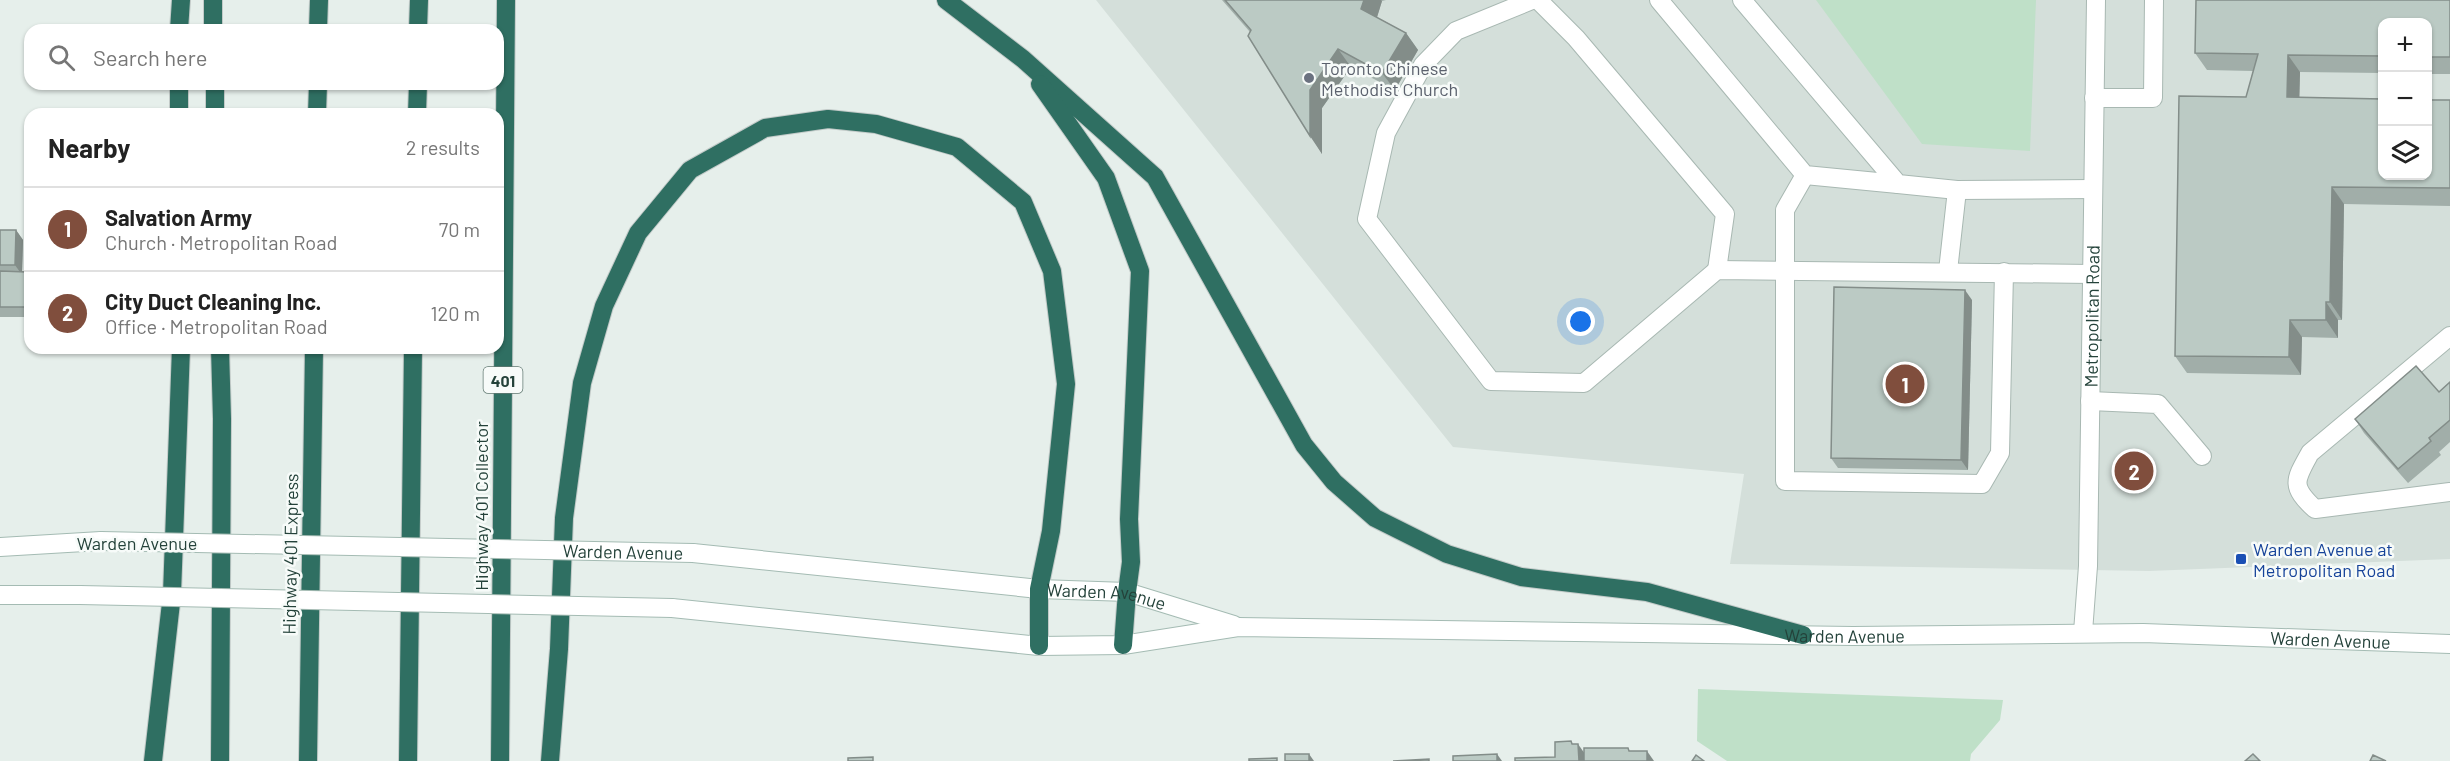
<!DOCTYPE html>
<html lang="en">
<head>
<meta charset="utf-8">
<style>
  body { margin:0; font-family:Barlow,sans-serif; background:#f6f6f6; color:#222 }
  .controls { position:absolute; right:18px; top:18px; display:grid; overflow:hidden; border-radius:12px; box-shadow:0 2px 4px #0004 }
  .controls button { width:54px; height:54px; display:grid; place-items:center; padding:0; border:0; border-bottom:2px solid #e0e0e0; background:#fff; color:#222; font:30px sans-serif }
  .you { position:absolute; left:1581px; top:322px; width:21px; height:21px; margin:-15px; border:4px solid #fff; border-radius:50%; background:#1a73e8; box-shadow:0 0 0 9px #1a73e833 }
  .badge { display:grid; place-items:center; width:39px; height:39px; border-radius:50%; background:#804e3d; color:#fff; font-size:20px; font-weight:700 }
  .pin { position:absolute; translate:-50% -50%; border:3px solid #fff; box-shadow:0 2px 6px #0006 }
  .list { margin:0; padding:0; list-style:none }
  h2 { display:flex; justify-content:space-between; align-items:center; height:78px; margin:0; padding:0 24px; font-size:26px }
  h2 small { font-size:20px; font-weight:400; color:#767676 }
  .list li { display:grid; grid-template-columns:39px 1fr auto; gap:18px; align-items:center; box-sizing:border-box; height:84px; padding:0 24px; border-top:2px solid #e0e0e0 }
  .list b { display:block; font-size:22px; white-space:nowrap }
  .list p { margin:0; font-size:20px; white-space:nowrap; color:#767676 }
  .list em { font-size:20px; font-style:normal; color:#767676 }
  .icon { flex:none; width:33px; height:33px; fill:none; stroke:currentColor; stroke-width:2; stroke-linecap:round; stroke-linejoin:round }
  .map { position:relative; flex:none; width:2450px; height:761px; overflow:hidden }
  .search { position:absolute; background:#fff; box-shadow:0 2px 4px #0004; left:24px; top:24px; width:480px; height:66px; display:flex; align-items:center; gap:15px; box-sizing:border-box; padding:0 21px; border-radius:18px; color:#767676; font-size:22px }
  .panel { position:absolute; background:#fff; box-shadow:0 2px 4px #0004; left:24px; top:108px; width:480px; height:246px; border-radius:18px }
  .map>svg:first-child { display:block }
  .built { fill:#d4dfda; fill-rule:evenodd }
  .green { fill:#bfe0c8 }
  .lines { fill:none; stroke-linecap:round; stroke-linejoin:round }
  .lane-casing { stroke:#a8b8b2; stroke-width:20 }
  .street-casing { stroke:#a8b8b2; stroke-width:20 }
  .secondary-casing { stroke:#a4bbb3; stroke-width:20 }
  .highway-casing { stroke:#c2cac8; stroke-width:20 }
  .lane { stroke:#fff; stroke-width:18 }
  .street { stroke:#fff; stroke-width:18 }
  .secondary { stroke:#fff; stroke-width:18 }
  .highway { stroke:#2f6f62; stroke-width:18 }
  .secondary-bridge-casing { stroke:#a4bbb3; stroke-width:20; stroke-linecap:butt }
  .secondary-bridge { stroke:#fff; stroke-width:18 }
  .wall { fill:#a1aea9 }
  .shaded-wall { fill:#838d89 }
  .building { fill:#bbcac4; stroke:#838d89; stroke-width:1.5 }
  .worship-dot { fill:#6b7280; stroke:#f7fbf9; stroke-width:2 }
  .transit-dot { fill:#1a4fb4; stroke:#f7fbf9; stroke-width:2 }
  .labels { text-anchor:middle; dominant-baseline:central; stroke-width:5; stroke-linejoin:round; paint-order:stroke }
  .shield { fill:#f7fbf9; stroke:#637a73; stroke-width:1.5 }
  .shield-label { font-size:16px; font-weight:bold; fill:#24423a }
  .worship-label { font-size:18px; fill:#5b616d; stroke:#f7fbf9; text-anchor:start }
  .street-label { font-size:18px; fill:#24423a; stroke:#f7fbf9 }
  .transit-label { font-size:18px; fill:#164399; stroke:#f7fbf9; text-anchor:start }
</style>
</head>
<body>
<div class="map">
<svg width="2450" height="761" viewBox="0 0 2450 761">
  <rect width="100%" height="100%" fill="#e6efeb"/>
  <path class="built" d="M1096,0H2450V559L2149,571L1730,564L1744,474L1453,447ZM2382,22H2428V176H2382Z"/>
  <g class="green">
    <polygon points="1816,0 2036,0 2030,151 1922,144"/>
    <polygon points="1698,689 2003,700 2000,720 1971,754 1970,761 1727,761 1697,741"/>
  </g>
  <g class="lines">
    <g class="lane-casing">
      <g id="lane">
        <polyline points="1532,0 1456,31 1423,65 1386,133 1367,219 1491,381 1584,383 1717,270 2092,274"/>
        <polyline points="1538,0 1576,38 1725,214 1717,270"/>
        <polyline points="1659,0 1805,175 1898,184"/>
        <polyline points="1742,0 1898,184 1957,190 2093,189"/>
        <polyline points="2094,98 2153,98 2154,0"/>
        <polyline points="1805,175 1785,210 1785,481 1982,484 2000,453 2004,272"/>
        <polyline points="1948,271 1957,190"/>
        <path d="M2450,336L2310,453C2295,480 2290,486 2315,509L2450,492"/>
        <polyline points="2090,401 2158,404 2202,456"/>
      </g>
    </g>
    <g class="street-casing">
      <g id="street">
        <path id="s1" d="M2083,632L2088,566L2096,0"/>
      </g>
    </g>
    <g class="secondary-casing">
      <g id="secondary">
        <polyline points="0,547 101,541"/>
        <path id="s2" d="M693,553L1039,589L1127,592L1234,625"/>
        <polyline points="0,595 80,595"/>
        <path id="s3" d="M672,608L1039,646L1123,645L1238,627L1853,636L2143,633L2450,644"/>
      </g>
    </g>
    <g class="highway-casing">
      <g id="highway">
        <polyline points="213,0 213,30"/>
        <polyline points="946,0 1023,59 1155,177 1304,445 1334,482 1375,518 1447,554 1521,577 1647,592 1803,635"/>
        <polyline points="179,30 181,0"/>
        <polyline points="318,30 319,0"/>
        <polyline points="418,30 419,0"/>
        <polyline points="179,84 179,114"/>
        <polyline points="215,84 215,114"/>
        <polyline points="1040,84 1106,178 1140,271 1129,519 1131,562 1127,592 1123,645"/>
        <polyline points="317,114 318,84"/>
        <polyline points="417,114 418,84"/>
        <polyline points="153,761 172,594 181,348"/>
        <polyline points="220,761 222,419 220,348"/>
        <polyline points="308,761 314,348"/>
        <polyline points="408,761 413,348"/>
        <polyline points="500,761 506,0"/>
        <polyline points="550,761 559,649 564,518 582,383 604,306 638,233 690,170 765,128 828,119 876,124 957,147 1023,202 1052,271 1066,384 1051,531 1039,589 1039,646"/>
      </g>
    </g>
    <use href="#lane" class="lane"/>
    <use href="#street" class="street"/>
    <use href="#secondary" class="secondary"/>
    <use href="#highway" class="highway"/>
    <g class="secondary-bridge-casing">
      <g id="secondary-bridge">
        <path id="s4" d="M101,541L693,553"/>
        <polyline points="80,595 672,608"/>
      </g>
    </g>
    <use href="#secondary-bridge" class="secondary-bridge"/>
  </g>
  <g class="wall">
    <polygon points="1222,0 1386,0 1382,1 1377,17 1406,33 1418,50 1395,90 1351,67 1322,108 1322,154 1250,32"/>
    <polygon points="2450,0 2450,74 2427,74 2427,22 2382,22 2382,73 2300,72 2299,98 2450,100 2450,206 2344,204 2342,320 2338,320 2338,338 2302,337 2301,375 2187,373 2175,356 2253,71 2207,70 2195,53"/>
    <polygon points="0,230 16,230 23,240 22,272 27,272 30,276 30,317 0,317"/>
    <polygon points="1972,300 1968,470 1838,468 1831,458"/>
    <polygon points="2450,382 2450,442 2439,452 2441,455 2408,483 2364,433 2355,419 2439,392"/>
  </g>
  <g class="shaded-wall">
    <polygon points="1364,0 1381,0 1382,1 1374,27 1361,9"/>
    <polygon points="1406,33 1418,50 1395,90 1382,73"/>
    <polygon points="1338,49 1351,67 1322,108 1322,154 1310,136 1310,90"/>
    <polygon points="2288,55 2300,72 2299,115 2287,97"/>
    <polygon points="2332,187 2344,204 2342,320 2330,302"/>
    <polygon points="16,230 23,240 22,275 15,265"/>
    <polygon points="27,272 30,276 30,311 27,307"/>
    <polygon points="1965,290 1972,300 1968,470 1961,460"/>
    <polygon points="2326,302 2338,320 2338,338 2326,320"/>
    <polygon points="2290,320 2302,337 2301,375 2289,357"/>
    <polygon points="1578,744 1585,754 1586,761 1579,761"/>
    <polygon points="1647,751 1654,761 1647,761"/>
    <polygon points="1309,754 1314,761 1309,761"/>
    <polygon points="1497,754 1502,761 1497,761"/>
  </g>
  <g class="building">
    <polygon points="1225,0 1364,0 1361,9 1406,33 1382,73 1338,49 1310,90 1310,136 1248,36 1251,30"/>
    <polygon points="2196,0 2450,0 2450,57 2427,57 2427,22 2382,22 2382,56 2288,55 2287,97 2382,99 2382,176 2427,176 2427,100 2450,100 2450,188 2332,187 2330,302 2326,302 2326,320 2290,320 2289,357 2175,356 2179,96 2246,97 2258,54 2195,53"/>
    <polygon points="0,230 16,230 15,265 0,265"/>
    <polygon points="0,271 27,272 27,307 0,307"/>
    <polygon points="1834,287 1965,290 1961,460 1831,458"/>
    <polygon points="2416,366 2439,392 2450,382 2450,420 2429,438 2431,441 2398,469 2355,419"/>
    <polygon points="1571,741 1572,744 1578,744 1579,761 1515,761 1515,758 1555,757 1555,742"/>
    <polygon points="1584,748 1628,748 1629,751 1647,751 1647,761 1584,761"/>
    <rect x="1285" y="754" width="24" height="7"/>
    <polygon points="1497,754 1497,761 1453,761 1453,756"/>
    <polygon points="2253,754 2260,761 2245,761"/>
    <polygon points="1696,755 1704,761 1692,761"/>
    <polygon points="2373,755 2386,761 2370,761"/>
    <polygon points="873,757 873,761 848,761 848,758"/>
    <polygon points="1277,758 1277,761 1249,761 1249,759"/>
    <polygon points="1429,759 1429,761 1393,761"/>
  </g>
  <circle class="worship-dot" cx="1309" cy="78" r="6"/>
  <rect class="transit-dot" x="2235" y="553" width="12" height="12" rx="3"/>
  <g class="labels">
    <rect class="shield" x="483.5" y="367" width="39" height="26" rx="4.5"/>
    <g class="shield-label">
      <text x="503" y="380">401</text>
    </g>
    <g class="worship-label">
      <text x="1321" y="68">Toronto Chinese<tspan x="1321" dy="21">Methodist Church</tspan></text>
    </g>
    <g class="street-label">
      <text stroke="none"><textPath href="#s1" startOffset="316">Metropolitan Road</textPath></text>
      <text transform="translate(481 506) rotate(-90)">Highway 401 Collector</text>
      <text x="137" y="543">Warden Avenue</text>
      <text stroke="none"><textPath href="#s4" startOffset="522">Warden Avenue</textPath></text>
      <text transform="translate(290 554) rotate(-89)">Highway 401 Express</text>
      <text stroke="none"><textPath href="#s2" startOffset="416">Warden Avenue</textPath></text>
      <text stroke="none"><textPath href="#s3" startOffset="1176">Warden Avenue</textPath></text>
      <text stroke="none"><textPath href="#s3" startOffset="1662">Warden Avenue</textPath></text>
    </g>
    <g class="transit-label">
      <text x="2253" y="549">Warden Avenue at<tspan x="2253" dy="21">Metropolitan Road</tspan></text>
    </g>
  </g>
</svg>
<div class="controls">
<button>+</button>
<button>−</button>
<button><svg class="icon" aria-label="layers" viewBox="0 0 24 24"><path d="M12 4l9 5-9 5-9-5zM3 14l9 5 9-5"/></svg></button>
</div>
<div class="you"></div>
<div class="pin badge" style="left:1905px;top:384px">1</div>
<div class="pin badge" style="left:2134px;top:471px">2</div>
<div class="search"><svg class="icon" aria-label="search" viewBox="0 0 24 24"><circle cx="10" cy="10" r="6"/><path d="M15 15l6 6"/></svg>Search here</div>
<section class="panel">
<h2>Nearby<small>2 results</small></h2>
<ul class="list">
<li><span class="badge">1</span><div><b>Salvation Army</b><p>Church · Metropolitan Road</p></div><em>70 m</em></li>
<li><span class="badge">2</span><div><b>City Duct Cleaning Inc.</b><p>Office · Metropolitan Road</p></div><em>120 m</em></li>
</ul>
</section>
</div>
</body>
</html>
